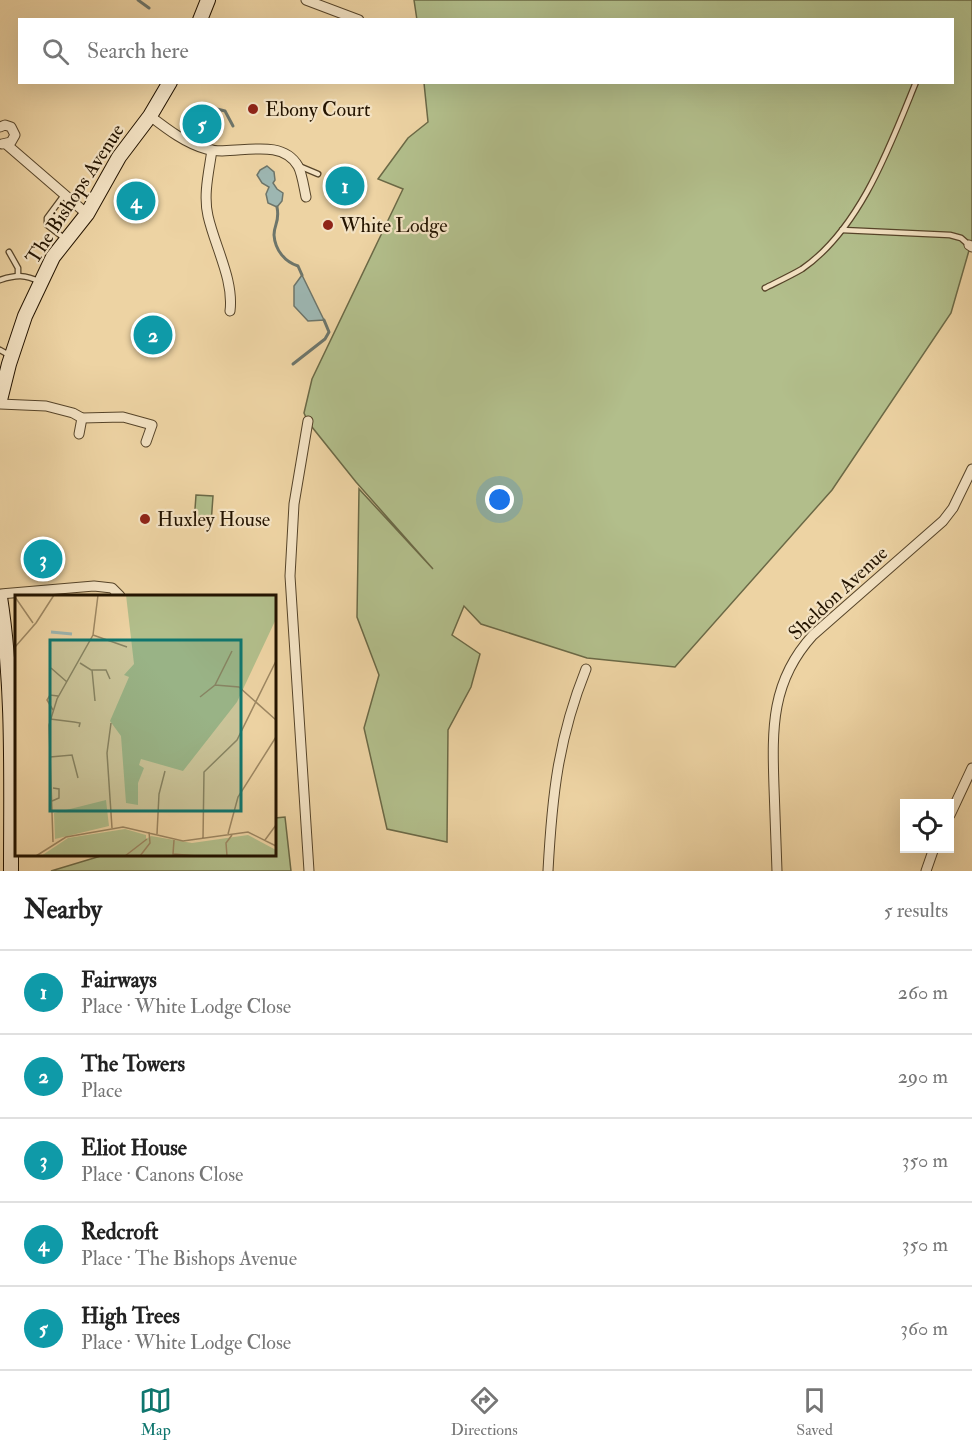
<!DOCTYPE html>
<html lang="en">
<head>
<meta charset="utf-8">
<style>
  body { margin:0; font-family:"IM FELL Double Pica",serif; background:#f6f6f6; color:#222 }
  .controls { position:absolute; right:18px; bottom:18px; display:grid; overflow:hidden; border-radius:0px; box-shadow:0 6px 24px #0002 }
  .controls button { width:54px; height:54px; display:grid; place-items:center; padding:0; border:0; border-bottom:2px solid #e0e0e0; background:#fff; color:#222; font:30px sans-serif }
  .you { position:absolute; left:500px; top:500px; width:21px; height:21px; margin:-15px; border:4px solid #fff; border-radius:50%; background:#1a73e8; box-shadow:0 0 0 9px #1a73e833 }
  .badge { display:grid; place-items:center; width:39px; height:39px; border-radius:50%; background:#0f766e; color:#fff; font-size:20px; font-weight:700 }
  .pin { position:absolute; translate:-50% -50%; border:3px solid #fff; box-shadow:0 2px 6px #0006 }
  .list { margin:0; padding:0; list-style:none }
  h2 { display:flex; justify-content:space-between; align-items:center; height:78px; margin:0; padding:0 24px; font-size:26px }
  h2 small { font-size:20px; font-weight:400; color:#767676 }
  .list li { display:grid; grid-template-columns:39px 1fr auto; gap:18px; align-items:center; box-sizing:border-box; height:84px; padding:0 24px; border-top:2px solid #e0e0e0 }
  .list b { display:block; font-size:22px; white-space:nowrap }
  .list p { margin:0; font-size:20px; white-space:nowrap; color:#767676 }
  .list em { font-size:20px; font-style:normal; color:#767676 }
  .icon { flex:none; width:33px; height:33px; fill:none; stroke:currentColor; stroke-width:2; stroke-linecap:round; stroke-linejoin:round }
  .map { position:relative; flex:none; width:972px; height:871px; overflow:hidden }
  .search { position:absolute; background:#fff; box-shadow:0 6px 24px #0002; left:18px; right:18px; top:18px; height:66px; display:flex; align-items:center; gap:15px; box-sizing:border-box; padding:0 21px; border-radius:0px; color:#767676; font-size:22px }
  .sheet { height:498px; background:#fff }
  nav { display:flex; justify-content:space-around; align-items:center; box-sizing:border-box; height:84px; border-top:2px solid #e0e0e0; background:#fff; font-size:16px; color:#767676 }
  nav a { display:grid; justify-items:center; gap:3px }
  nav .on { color:#0f766e }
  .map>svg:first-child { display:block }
  .green { fill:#b2be8b; stroke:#6b6946; stroke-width:1.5 }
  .water { fill:#9db6b1; stroke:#6d756a; stroke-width:1.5 }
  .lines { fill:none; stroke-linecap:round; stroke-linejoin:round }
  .stream { stroke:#6d756a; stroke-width:3 }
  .lane-casing { stroke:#564429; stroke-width:7 }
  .street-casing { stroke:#564429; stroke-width:11 }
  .secondary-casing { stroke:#241400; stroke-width:16 }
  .lane { stroke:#f3e2c3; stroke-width:4.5 }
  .street { stroke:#f3e2c3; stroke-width:9 }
  .secondary { stroke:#f3e2c3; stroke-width:14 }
  .poi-dot { fill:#8f2418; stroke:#f3e2c3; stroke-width:2 }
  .labels { text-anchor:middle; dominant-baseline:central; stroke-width:4.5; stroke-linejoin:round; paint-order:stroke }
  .poi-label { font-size:20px; fill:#241400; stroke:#f3e2c3; text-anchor:start }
  .street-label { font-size:20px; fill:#241400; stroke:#f3e2c3 }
  .inset-river { fill:none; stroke:#9db6b1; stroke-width:3 }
  .inset-road { fill:none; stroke:#9d8762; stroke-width:1.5 }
  .view { fill:#0f766e; fill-opacity:0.15; stroke:#0f766e; stroke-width:3 }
  .inset-edge { fill:none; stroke:#241400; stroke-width:3 }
</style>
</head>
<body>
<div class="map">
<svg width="972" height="871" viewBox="0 0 972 871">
  <rect width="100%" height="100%" fill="#edd3a3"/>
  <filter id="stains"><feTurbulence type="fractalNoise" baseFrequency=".00333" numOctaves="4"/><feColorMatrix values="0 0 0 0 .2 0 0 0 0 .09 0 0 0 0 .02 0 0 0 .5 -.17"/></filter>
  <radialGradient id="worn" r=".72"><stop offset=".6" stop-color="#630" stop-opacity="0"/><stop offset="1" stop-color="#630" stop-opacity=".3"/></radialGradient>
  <g class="green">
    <polygon points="414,0 972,0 972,240 951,313 832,490 675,667 587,658 481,624 464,606 452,635 480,654 471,687 448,730 447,842 387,829 364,728 379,675 357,617 359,489 433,569 356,482 308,422 304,413 312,379 403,189 378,179 408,138 428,122 424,83 952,82 952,20 417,20"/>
    <polygon points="196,495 213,496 211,524 194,523"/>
    <polygon points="285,817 291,871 51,871 104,855 274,854 275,818"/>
  </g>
  <g class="water">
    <polygon points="267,166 274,172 275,180 273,183 277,189 283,193 282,201 277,207 268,203 266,194 269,187 262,183 257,175 260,170"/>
    <polygon points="302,275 324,320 308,321 294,306 294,286"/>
  </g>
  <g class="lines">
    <g class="stream">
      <polyline points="138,0 149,8"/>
      <polyline points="217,109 225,111 233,126"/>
      <path d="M277,207C280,222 274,224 274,235C275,250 285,262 298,266L302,275"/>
      <polyline points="293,364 325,339 329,332 324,320"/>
    </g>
    <g class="lane-casing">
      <g id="lane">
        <polyline points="299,166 318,174"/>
        <polyline points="842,230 950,235 961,238 969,245"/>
        <polyline points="64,238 47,225 47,218 64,195"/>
        <polyline points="9,252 18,268 18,274"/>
        <path d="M0,280C16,275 25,274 40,282"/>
        <path d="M765,288C777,282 790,276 802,269C860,229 890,146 916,82"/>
        <polyline points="0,350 9,355"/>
      </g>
    </g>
    <g class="street-casing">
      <g id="street">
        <polyline points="306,0 359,20"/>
        <path d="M150,116C167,129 185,143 206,149C233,157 280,135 298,166C302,173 304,188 306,197"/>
        <polyline points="0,127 5,125 11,127 15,135 11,142 2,144"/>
        <polyline points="6,144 87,214"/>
        <path d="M212,150C209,171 203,195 208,216C215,247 234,280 230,311"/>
        <polyline points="969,245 972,247"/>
        <polyline points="0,404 46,406 73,413 82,418 123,417 152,425 146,442"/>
        <polyline points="308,421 294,504 290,576 309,871"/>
        <polyline points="79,434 82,418"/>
        <polyline points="0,594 94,586 112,588 120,596"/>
        <polyline points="950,815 972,768"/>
        <path d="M548,871C552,796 558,739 586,669"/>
        <path d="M777,871C776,843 775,815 774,787C772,728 771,681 813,635L943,521L953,508L972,469"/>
        <polyline points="926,871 934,848"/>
      </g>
    </g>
    <g class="secondary-casing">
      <g id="secondary">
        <polyline points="200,20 208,0"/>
        <polyline points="0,400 9,364 25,316 53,257 87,214 119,157 150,116 170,82"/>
        <path d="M0,597C14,688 11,779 11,871"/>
      </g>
    </g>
    <use href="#lane" class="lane"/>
    <use href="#street" class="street"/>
    <use href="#secondary" class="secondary"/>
  </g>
  <g class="poi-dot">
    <circle cx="253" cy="109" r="6"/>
    <circle cx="328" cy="225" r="6"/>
    <circle cx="145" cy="519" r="6"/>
  </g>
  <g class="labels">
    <g class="poi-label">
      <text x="265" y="109">Ebony Court</text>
      <text x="340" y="225">White Lodge</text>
      <text x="157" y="519">Huxley House</text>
    </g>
    <g class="street-label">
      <text transform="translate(75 194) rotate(-57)">The Bishops Avenue</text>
      <text transform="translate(838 593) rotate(-43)">Sheldon Avenue</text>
    </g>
  </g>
  <g transform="translate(15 595)">
    <rect width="261" height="261" fill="#edd3a3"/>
    <path d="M111,0H261V24L222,107L168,176L126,164L124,170L129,173L123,188V210L111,208L106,141L95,126L114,82L109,80L119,69ZM91,205L94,231L40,244L39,218ZM110,234L131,240V244L136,241L177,248L233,240L261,255V261H26L53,243Z" fill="#b2be8b"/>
    <path class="inset-river" d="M36,37L57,39"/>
    <path class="inset-road" d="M0,2L18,28M21,28L39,0M78,40L112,52M0,52L21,28L18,31M65,68L76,75H91L95,84M36,73L52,87M77,75L80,106M200,90L224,92L261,125M185,102L200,90L217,56M38,115L32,105L35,100L43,101M35,124L59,127L65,128L64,132M96,128L92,158L97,233M35,162L57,160L63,183M37,206L44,203V194L38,193M142,239L144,199L150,176M213,239L223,202L261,142M188,244L189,177L222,145L261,66M159,245L158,259L182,261M250,245L261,230M38,247L34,130L42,104L78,40L83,0M21,261L51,242L108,232L168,246L233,237L261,251M110,261L132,244M125,261L135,248L134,237M185,261H210M212,261L211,248L217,240"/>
    <path class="view" d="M35,45H226V216H35Z"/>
    <rect width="261" height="261" class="inset-edge"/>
  </g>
  <rect width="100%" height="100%" filter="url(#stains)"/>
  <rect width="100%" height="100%" fill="url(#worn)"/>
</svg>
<div class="controls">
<button><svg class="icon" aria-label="locate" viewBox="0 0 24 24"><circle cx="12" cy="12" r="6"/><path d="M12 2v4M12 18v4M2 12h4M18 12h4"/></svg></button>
</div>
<div class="you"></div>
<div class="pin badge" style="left:345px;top:186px;background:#0f9aa8">1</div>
<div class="pin badge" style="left:153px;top:335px;background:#0f9aa8">2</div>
<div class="pin badge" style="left:43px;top:559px;background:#0f9aa8">3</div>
<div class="pin badge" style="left:136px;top:201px;background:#0f9aa8">4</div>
<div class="pin badge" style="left:202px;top:124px;background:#0f9aa8">5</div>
<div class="search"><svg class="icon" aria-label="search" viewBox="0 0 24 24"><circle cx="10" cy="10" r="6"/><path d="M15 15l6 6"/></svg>Search here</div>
</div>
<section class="sheet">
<h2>Nearby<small>5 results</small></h2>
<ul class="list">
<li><span class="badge" style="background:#0f9aa8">1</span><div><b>Fairways</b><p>Place · White Lodge Close</p></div><em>260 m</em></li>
<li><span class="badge" style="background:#0f9aa8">2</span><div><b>The Towers</b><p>Place</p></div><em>290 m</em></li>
<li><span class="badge" style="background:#0f9aa8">3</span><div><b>Eliot House</b><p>Place · Canons Close</p></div><em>350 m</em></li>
<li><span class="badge" style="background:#0f9aa8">4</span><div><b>Redcroft</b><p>Place · The Bishops Avenue</p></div><em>350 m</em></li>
<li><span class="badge" style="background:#0f9aa8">5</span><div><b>High Trees</b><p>Place · White Lodge Close</p></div><em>360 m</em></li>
</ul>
</section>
<nav>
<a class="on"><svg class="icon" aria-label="map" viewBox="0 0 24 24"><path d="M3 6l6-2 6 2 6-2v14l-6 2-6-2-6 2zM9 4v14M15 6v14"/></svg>Map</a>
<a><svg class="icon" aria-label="directions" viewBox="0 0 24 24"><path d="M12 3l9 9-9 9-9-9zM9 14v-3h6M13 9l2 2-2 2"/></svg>Directions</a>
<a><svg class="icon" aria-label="saved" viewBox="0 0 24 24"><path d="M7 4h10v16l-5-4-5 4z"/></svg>Saved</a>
</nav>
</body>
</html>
